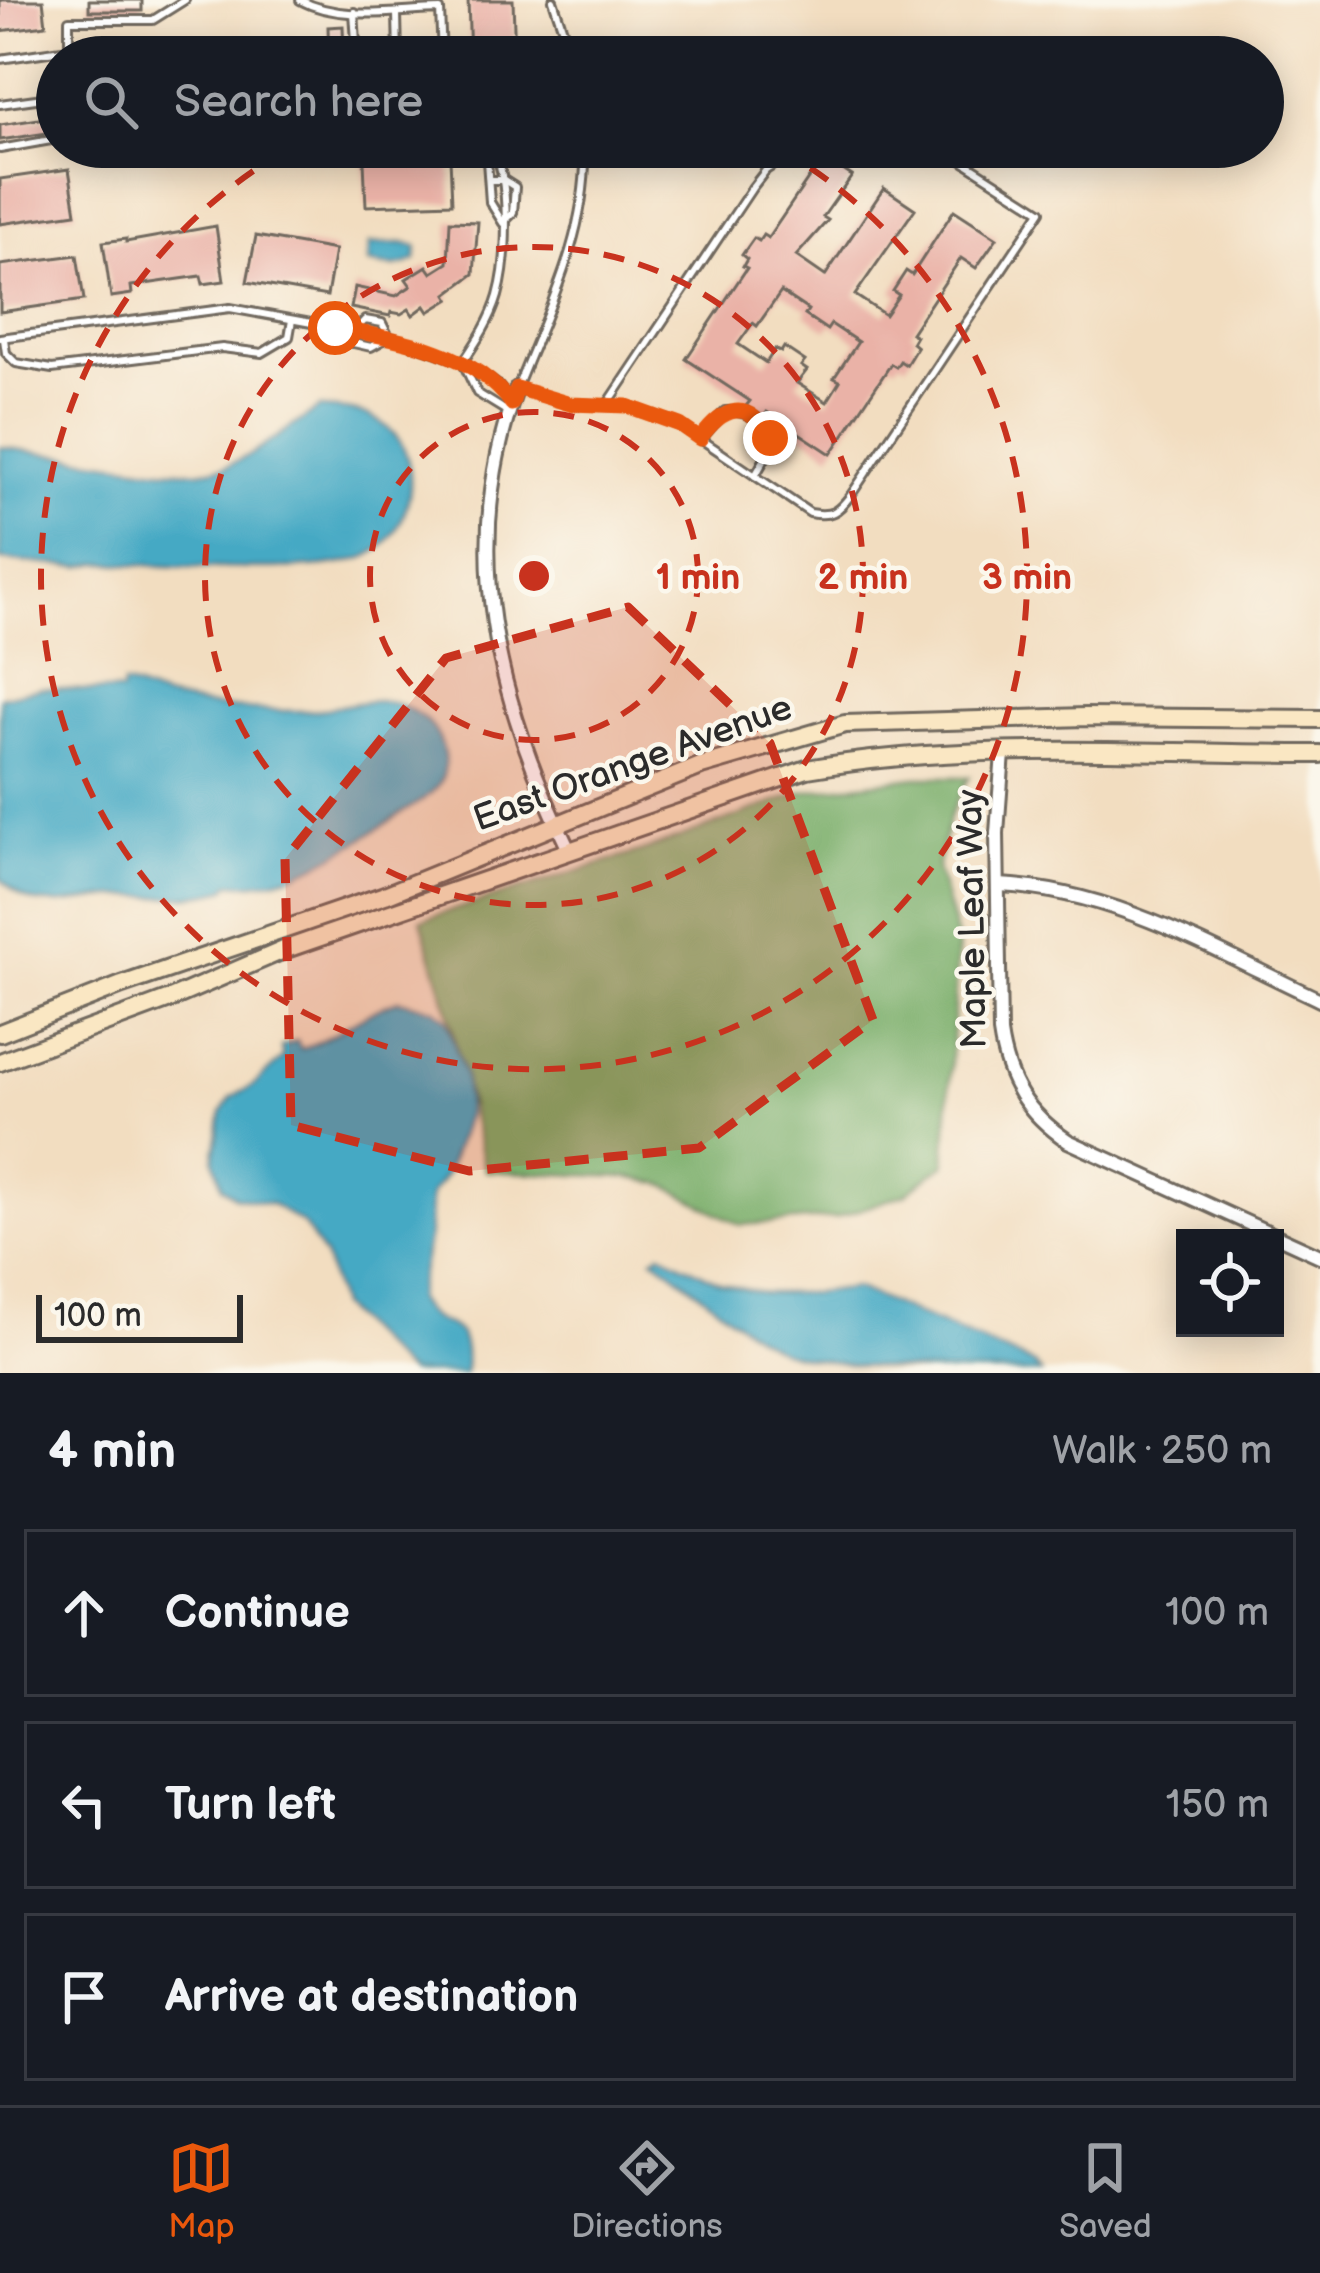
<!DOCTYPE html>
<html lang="en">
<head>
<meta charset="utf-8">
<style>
  body { margin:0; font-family:"Balsamiq Sans",sans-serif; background:#242831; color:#f1f3f6 }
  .controls { position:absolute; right:36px; bottom:36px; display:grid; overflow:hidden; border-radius:0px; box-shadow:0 6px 30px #0003 }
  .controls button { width:108px; height:108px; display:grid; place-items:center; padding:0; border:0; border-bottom:3px solid #363941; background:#171b24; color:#f1f3f6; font:60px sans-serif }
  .scale { position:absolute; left:36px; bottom:30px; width:207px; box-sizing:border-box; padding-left:12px; border:6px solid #2b2b2b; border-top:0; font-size:33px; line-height:42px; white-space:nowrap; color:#2b2b2b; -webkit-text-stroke:9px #fbf7ec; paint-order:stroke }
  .stop { position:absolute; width:36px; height:36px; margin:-27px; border:9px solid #ea580c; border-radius:50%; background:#fff }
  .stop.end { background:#ea580c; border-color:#fff; box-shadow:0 3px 12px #0008 }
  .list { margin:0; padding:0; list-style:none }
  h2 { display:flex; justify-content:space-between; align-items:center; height:156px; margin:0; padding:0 48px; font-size:51px }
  h2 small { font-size:39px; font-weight:400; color:#9ea1a6 }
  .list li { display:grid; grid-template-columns:78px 1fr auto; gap:36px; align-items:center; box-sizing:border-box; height:168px; margin:0 24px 24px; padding:0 24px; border:3px solid #363941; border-radius:0px }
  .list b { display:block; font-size:45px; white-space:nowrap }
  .list em { font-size:39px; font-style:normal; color:#9ea1a6 }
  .icon { flex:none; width:66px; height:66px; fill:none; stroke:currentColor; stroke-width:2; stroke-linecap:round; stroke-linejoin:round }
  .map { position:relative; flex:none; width:1320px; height:1373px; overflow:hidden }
  .search { position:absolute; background:#171b24; box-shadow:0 6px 30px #0003; left:36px; right:36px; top:36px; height:132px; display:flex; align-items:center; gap:30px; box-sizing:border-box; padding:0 42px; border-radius:66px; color:#9ea1a6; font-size:45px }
  .sheet { height:732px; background:#171b24 }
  nav { display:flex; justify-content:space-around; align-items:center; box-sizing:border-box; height:168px; border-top:3px solid #363941; background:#171b24; font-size:33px; color:#9ea1a6 }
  nav a { display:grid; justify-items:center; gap:6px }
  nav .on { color:#ea580c }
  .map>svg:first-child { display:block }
  .forest { fill:#7aae6a; stroke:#526c4a; stroke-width:3 }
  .water { fill:#44a9c4; stroke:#386a78; stroke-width:3 }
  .building { fill:#eab2a7; fill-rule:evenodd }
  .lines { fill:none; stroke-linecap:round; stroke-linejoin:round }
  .lane-casing { stroke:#71695f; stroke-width:12 }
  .street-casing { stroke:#71695f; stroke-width:18 }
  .secondary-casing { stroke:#71695f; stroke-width:22 }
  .lane { stroke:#fff; stroke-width:6 }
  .street { stroke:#fff; stroke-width:12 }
  .secondary { stroke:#fae7c3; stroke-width:16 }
  .route { stroke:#ea580c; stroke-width:15 }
  .marked { fill:#c8321e; fill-opacity:0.2; stroke:#c8321e; stroke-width:9; stroke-dasharray:24 15; stroke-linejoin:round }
  .ring { fill:none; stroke:#c8321e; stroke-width:6; stroke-dasharray:21 15 }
  .labels { text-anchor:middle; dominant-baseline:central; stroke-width:9; stroke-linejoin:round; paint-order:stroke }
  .street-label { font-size:36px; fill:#2b2b2b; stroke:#fbf7ec }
  .centre { fill:#c8321e; stroke:#fbf7ec; stroke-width:6 }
  .ring-label { font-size:36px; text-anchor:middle; font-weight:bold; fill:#c8321e; stroke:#fbf7ec; stroke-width:9; stroke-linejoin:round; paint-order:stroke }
</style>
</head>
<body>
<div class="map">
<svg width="1320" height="1373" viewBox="0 0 1320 1373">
  <rect width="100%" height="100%" fill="#fbf7ec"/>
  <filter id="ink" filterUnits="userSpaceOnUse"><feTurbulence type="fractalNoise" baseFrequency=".00833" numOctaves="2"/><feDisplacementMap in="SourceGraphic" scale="24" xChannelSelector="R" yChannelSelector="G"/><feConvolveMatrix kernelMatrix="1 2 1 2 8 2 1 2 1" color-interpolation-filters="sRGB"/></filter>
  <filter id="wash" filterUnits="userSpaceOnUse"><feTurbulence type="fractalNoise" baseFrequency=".004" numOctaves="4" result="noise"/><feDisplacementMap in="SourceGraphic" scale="48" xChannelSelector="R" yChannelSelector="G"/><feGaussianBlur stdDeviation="2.7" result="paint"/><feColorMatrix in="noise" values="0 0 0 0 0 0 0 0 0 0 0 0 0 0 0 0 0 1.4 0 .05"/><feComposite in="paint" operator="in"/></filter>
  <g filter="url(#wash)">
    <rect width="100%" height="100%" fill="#f2ddc0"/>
    <polygon class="forest" points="915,777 969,777 950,815 937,869 958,941 945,1164 905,1194 836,1218 740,1225 663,1184 626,1177 485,1171 446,1003 421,920 652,848 803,792"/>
    <g class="water">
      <path d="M402,243L417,246L416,260C397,270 389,267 368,263L369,244Z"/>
      <path d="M319,408C345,409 367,410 388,428C426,460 412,530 372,554C328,580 156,564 99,563L80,567L0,560V447L158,469L198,471L225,467L255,452Z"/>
      <path d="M123,685C138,686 154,697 173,700C214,708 259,711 300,711C347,712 379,684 423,718C441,732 452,763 439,784C430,798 410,807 396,817C348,848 290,890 230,883L226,889C188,900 153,895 114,897C88,899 55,908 30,900C18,896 9,886 0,878V697L41,688L122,692Z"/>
      <path d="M399,1000L435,1009L446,1019L465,1076L467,1113L447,1172L430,1196L429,1234L416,1299C435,1338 471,1308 465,1373H409L401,1368L339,1306L325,1258L303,1224L272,1204L236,1197L222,1187L214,1159L222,1112L231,1098L251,1087L284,1057L281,1047L297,1041L301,1049C335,1038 363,1011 399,1000Z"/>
      <path d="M661,1253L722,1283L764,1293H815L855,1288L1034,1364L1041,1373C960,1373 855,1373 782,1351C741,1331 693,1284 653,1258Z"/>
    </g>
    <g id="blocks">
      <g class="building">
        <polygon points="0,0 43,0 46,25 0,31"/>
        <rect x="89" y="0" width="53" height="11"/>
        <polygon points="468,0 513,0 515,57 470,57"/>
        <polygon points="343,26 344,57 329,57 328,27"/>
        <polygon points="52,117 54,132 0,140 0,125"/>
        <path d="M823,157L852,176L823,217L828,220L796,256L825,276L884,188L915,209L855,295L885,315L899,295L893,291L906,271L912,275L954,210L997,238L976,268L961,258L911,333L916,336L912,343L917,347L906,365L900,361L896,367L891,364L831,454L767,412L764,417L746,406L750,401L686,359L747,268L743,266L747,259L742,255L754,238L759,241L763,235L768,238ZM781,292L808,310L805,315L827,330L831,324L858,342L834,378L840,381L827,402L797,383L807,370L801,366L805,361L784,347L781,352L775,349L766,363L738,344L753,323L757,326Z"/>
        <polygon points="450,158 452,203 366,206 364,161"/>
        <polygon points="69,169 76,213 0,224 0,179"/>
        <polygon points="450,221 478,222 474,274 447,294 450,299 429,312 425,306 413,315 409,309 401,314 391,312 390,316 351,308 355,287 396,296 411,286 406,279 427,266 432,273 448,263"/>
        <polygon points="216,226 224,281 203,284 201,276 131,286 132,294 111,297 103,242 126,239 126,242"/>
        <polygon points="256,236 335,250 327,296 247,282"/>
        <polygon points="77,255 84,300 0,312 0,265"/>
      </g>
    </g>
  </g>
  <g filter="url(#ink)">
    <use href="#blocks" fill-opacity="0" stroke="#71695f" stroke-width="3"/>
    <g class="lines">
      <g class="lane-casing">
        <g id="lane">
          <path d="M300,0C340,22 395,11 440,10L442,57"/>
          <polyline points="553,0 572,57"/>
          <polyline points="354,12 357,57"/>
          <polyline points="397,13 398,57"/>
          <polyline points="69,57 69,20 153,20 185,0"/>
          <polyline points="0,59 69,49"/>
          <polyline points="0,104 57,96"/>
          <polyline points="486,147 490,202 503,223 513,213 515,187 504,180 490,180"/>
          <path d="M585,147C588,233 548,310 517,388L570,404L627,406L680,425L810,513C832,517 838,512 851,495L1041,211L941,147"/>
          <polyline points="0,149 57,139"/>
          <polyline points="320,325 318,335 371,347 389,337 382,323 365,320 355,331 352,343"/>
          <polyline points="0,338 230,308 393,338 421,347 463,362 498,385 512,404"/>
          <polyline points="4,339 6,353 16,363 52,369 222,348 262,353 289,337 292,320"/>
          <path d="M463,362C477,341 491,320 498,296C508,261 511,177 492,147"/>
          <polyline points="464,365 477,393 508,412"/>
          <polyline points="607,405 752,188 766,170 802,147"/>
          <path d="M701,439L725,411C749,410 769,423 771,448L755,476"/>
        </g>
      </g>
      <g class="street-casing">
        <g id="street">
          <path d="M517,388C458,548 497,701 569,850"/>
          <path d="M1003,753L997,833L1000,1033C1007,1082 1027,1113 1068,1141L1320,1256"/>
          <path d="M998,885C1113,889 1217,952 1320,1000"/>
        </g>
      </g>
      <g class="secondary-casing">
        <g id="secondary">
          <polyline points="0,1033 122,985 385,895 701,766 845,724 1085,717 1320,719"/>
          <path d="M0,1062L170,999L286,949L807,769C975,740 1151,754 1320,754"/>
        </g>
      </g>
      <use href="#lane" class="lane"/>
      <use href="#street" class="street"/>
      <use href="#secondary" class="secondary"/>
    </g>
  </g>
  <g class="lines" filter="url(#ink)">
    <path class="route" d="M335,328C397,339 472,349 512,404L517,388L570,404L627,406L680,425L700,439C723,407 748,397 770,438"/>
  </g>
  <path class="marked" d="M628,607L770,743L873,1020L699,1148L469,1171L291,1125L285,859L446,658Z"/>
  <g class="ring">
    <circle cx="534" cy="576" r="164"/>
    <circle cx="534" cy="576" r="329"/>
    <path d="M780 149A493 493 0 1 1 288 149"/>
  </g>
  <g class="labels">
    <g class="street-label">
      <text transform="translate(633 764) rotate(-20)">East Orange Avenue</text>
      <text transform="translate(973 919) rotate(-91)">Maple Leaf Way</text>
    </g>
  </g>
  <circle cx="534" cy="576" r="18" class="centre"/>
  <g class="ring-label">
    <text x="698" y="589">1 min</text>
    <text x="863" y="589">2 min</text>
    <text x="1027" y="589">3 min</text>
  </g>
</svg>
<div class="controls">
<button><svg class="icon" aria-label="locate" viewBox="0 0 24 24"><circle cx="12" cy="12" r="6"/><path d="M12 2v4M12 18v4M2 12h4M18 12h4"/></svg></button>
</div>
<div class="scale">100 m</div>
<div class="stop" style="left:335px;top:328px"></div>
<div class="stop end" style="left:770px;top:438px"></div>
<div class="search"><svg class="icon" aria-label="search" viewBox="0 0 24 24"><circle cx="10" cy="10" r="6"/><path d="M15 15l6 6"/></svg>Search here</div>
</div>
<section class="sheet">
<h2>4 min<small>Walk · 250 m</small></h2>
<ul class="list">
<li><svg class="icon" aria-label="ahead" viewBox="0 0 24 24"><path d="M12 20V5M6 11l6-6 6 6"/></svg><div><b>Continue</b></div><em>100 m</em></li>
<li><svg class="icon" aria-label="left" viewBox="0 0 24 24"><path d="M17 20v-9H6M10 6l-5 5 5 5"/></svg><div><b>Turn left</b></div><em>150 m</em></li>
<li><svg class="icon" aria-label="arrive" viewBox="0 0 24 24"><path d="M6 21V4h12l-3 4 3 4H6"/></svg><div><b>Arrive at destination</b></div></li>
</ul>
</section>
<nav>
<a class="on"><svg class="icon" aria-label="map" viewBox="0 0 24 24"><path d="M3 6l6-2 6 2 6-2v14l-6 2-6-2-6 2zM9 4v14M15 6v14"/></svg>Map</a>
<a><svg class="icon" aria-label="directions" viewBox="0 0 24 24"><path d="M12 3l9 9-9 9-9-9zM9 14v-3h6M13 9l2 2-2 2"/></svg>Directions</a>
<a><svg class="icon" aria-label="saved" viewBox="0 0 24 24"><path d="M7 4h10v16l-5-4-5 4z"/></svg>Saved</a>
</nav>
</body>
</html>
